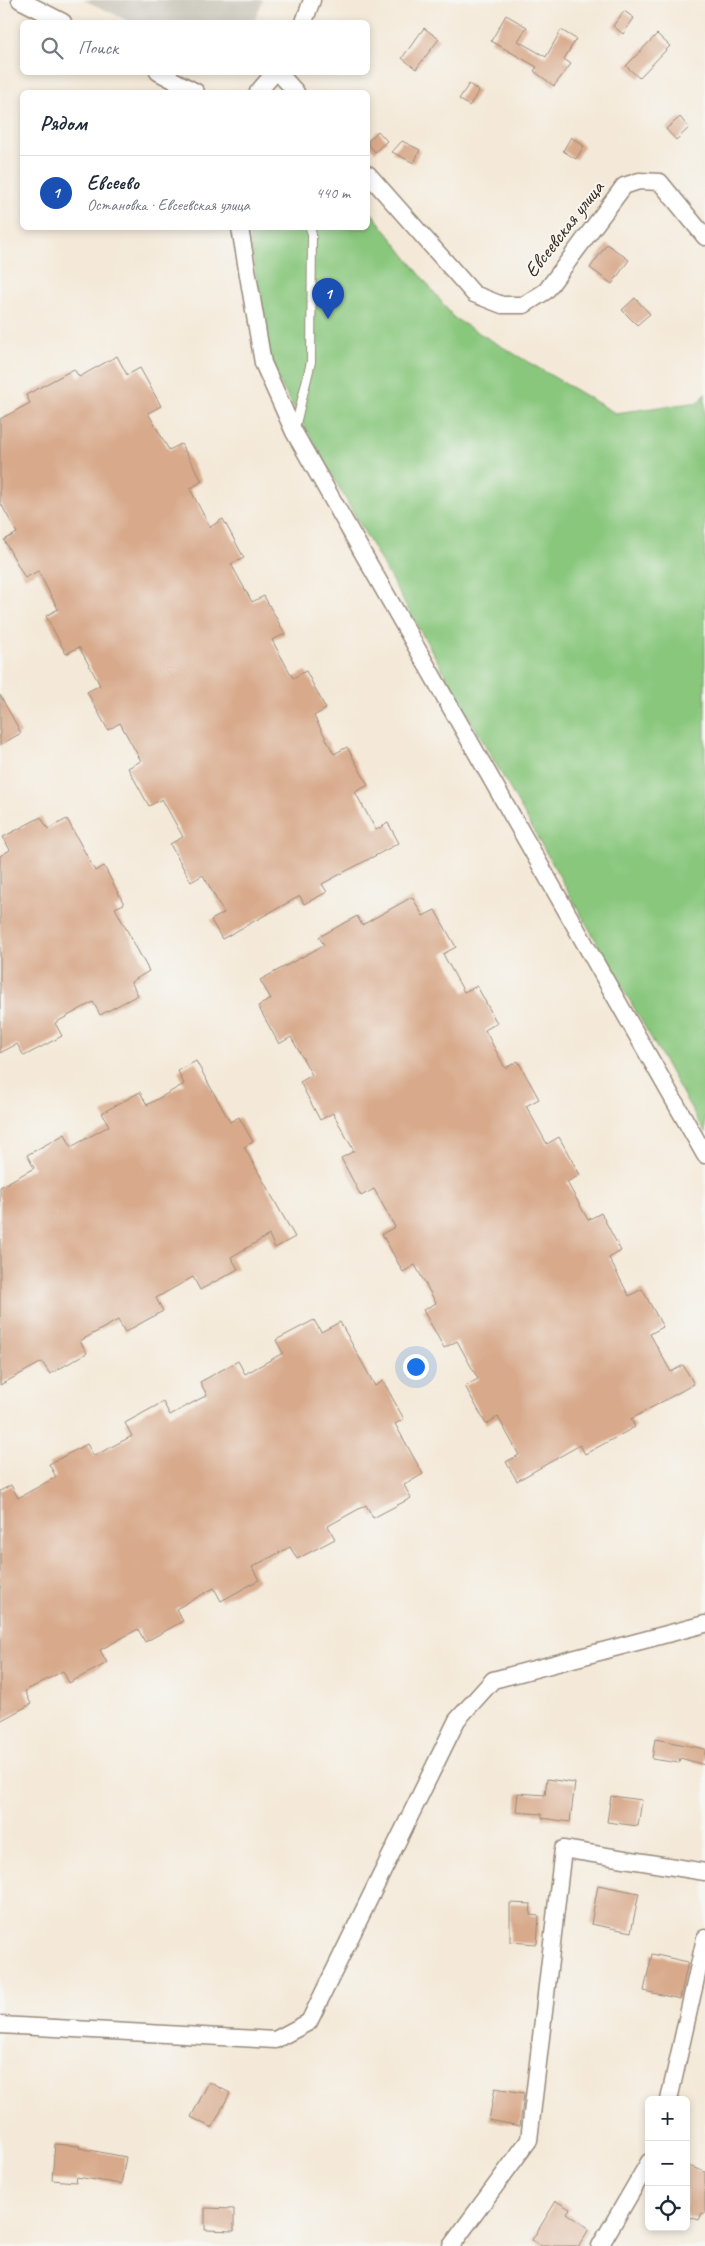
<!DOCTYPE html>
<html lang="ru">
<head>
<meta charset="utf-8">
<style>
  body { margin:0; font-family:Caveat,sans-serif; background:#f6f6f7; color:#1f2937 }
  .controls { position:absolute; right:15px; bottom:15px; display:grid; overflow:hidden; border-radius:8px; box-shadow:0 2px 8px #0003 }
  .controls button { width:45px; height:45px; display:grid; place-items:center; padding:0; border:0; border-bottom:1px solid #e0e1e3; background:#fff; color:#1f2937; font:25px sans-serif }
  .you { position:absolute; left:415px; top:1366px; width:18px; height:18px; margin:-12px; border:4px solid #fff; border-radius:50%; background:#1a73e8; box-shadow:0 0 0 8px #1a73e833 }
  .badge { display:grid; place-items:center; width:32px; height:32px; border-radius:50%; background:#7c3aed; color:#fff; font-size:16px; font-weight:700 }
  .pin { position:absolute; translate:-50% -41px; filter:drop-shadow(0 1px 2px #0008) }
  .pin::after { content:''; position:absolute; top:26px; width:18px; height:15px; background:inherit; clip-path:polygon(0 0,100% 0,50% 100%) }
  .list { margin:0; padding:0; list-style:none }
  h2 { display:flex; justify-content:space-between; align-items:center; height:65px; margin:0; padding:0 20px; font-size:21px }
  h2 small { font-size:16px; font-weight:400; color:#747a83 }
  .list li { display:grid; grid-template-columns:32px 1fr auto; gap:15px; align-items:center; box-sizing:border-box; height:75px; padding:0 20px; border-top:1px solid #e0e1e3 }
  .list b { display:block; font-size:19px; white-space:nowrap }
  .list p { margin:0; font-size:16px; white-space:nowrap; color:#747a83 }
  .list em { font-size:16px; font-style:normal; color:#747a83 }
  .icon { flex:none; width:28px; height:28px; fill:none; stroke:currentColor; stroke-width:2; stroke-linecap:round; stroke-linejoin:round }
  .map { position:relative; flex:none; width:705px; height:2246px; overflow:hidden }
  .search { position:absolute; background:#fff; box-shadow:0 2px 8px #0003; left:20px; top:20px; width:350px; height:55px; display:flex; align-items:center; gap:12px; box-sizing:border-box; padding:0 18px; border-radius:8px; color:#747a83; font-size:19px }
  .panel { position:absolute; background:#fff; box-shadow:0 2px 8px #0003; left:20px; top:90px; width:350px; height:140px; border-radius:8px }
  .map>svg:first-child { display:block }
  .industrial { fill:#c8c4b8 }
  .green { fill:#89c77d; stroke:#62784e }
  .building { fill:#d8a98a }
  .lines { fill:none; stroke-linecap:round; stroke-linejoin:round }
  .lane-casing { stroke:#988a7b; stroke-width:10 }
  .street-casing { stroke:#988a7b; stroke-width:19 }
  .lane { stroke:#fff; stroke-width:8 }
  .street { stroke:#fff; stroke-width:16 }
  .labels { text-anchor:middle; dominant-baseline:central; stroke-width:4; stroke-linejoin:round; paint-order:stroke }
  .street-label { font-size:20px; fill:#3b2a1e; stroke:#f6f6f2 }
</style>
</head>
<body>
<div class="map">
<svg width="705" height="2246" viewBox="0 0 705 2246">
  <rect width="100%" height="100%" fill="#f6f6f2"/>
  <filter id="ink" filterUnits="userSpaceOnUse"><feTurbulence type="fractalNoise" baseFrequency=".02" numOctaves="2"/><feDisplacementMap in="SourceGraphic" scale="10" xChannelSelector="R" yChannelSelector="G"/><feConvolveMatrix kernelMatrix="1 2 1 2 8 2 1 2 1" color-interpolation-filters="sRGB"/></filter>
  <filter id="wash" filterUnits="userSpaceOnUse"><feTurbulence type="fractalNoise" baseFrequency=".0096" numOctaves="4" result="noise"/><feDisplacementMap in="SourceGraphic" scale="20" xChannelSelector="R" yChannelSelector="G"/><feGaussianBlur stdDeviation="1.12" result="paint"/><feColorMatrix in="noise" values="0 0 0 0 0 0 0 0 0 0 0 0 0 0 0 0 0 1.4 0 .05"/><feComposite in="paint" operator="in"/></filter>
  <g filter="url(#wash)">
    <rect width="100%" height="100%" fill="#f4e9d8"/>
    <polygon class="industrial" points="84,0 263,0 254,22 131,22"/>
    <polygon class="green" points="368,208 454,318 489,339 615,413 699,402 705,393 705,1133 272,369 248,228 368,228"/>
    <g id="blocks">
      <g class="building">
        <polygon points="624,11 634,18 623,34 613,26"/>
        <polygon points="506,15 527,27 518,41 546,57 561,30 576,39 564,59 571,64 554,86 534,71 537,67 491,41"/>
        <polygon points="424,28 439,39 416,69 402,58"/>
        <polygon points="657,34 670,46 639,78 626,66"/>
        <polygon points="469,84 479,91 469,106 459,99"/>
        <polygon points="680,117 689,128 676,140 666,129"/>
        <polygon points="378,131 387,141 375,152 368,144 368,141"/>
        <polygon points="571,137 584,146 576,159 563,151"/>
        <polygon points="402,141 420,150 414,163 392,152"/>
        <polygon points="607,244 629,260 612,284 590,268"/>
        <polygon points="635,298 650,314 637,325 622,310"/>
        <polygon points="117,356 127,375 140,368 161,406 148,413 169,450 181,444 202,481 190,489 210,527 223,519 244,558 231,564 252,602 264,596 285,634 272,640 293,678 306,671 326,709 314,716 334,754 347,747 368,785 355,792 376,830 388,823 399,843 322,884 327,892 304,904 300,896 222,939 211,920 224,913 203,875 191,882 170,844 183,837 162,799 149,806 128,768 141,761 120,723 108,730 87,692 100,685 79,647 66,654 46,616 58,609 38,571 25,578 4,540 17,533 0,502 0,419 30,403 26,395 74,369 79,377"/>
        <polygon points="0,695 21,733 0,745"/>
        <polygon points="41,817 48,829 67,819 95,871 104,866 124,904 115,908 149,971 131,982 138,995 100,1015 93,1002 55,1023 62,1036 24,1056 17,1044 0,1053 0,856 10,850 3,837"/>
        <polygon points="412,897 423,916 435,910 456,947 443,954 464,992 477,986 497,1023 485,1030 505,1068 518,1061 539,1099 526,1106 547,1144 559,1137 580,1175 567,1182 588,1220 601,1213 621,1251 609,1258 629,1296 642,1289 663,1327 650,1334 671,1372 683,1365 694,1384 631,1419 635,1427 585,1454 580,1445 517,1481 506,1462 519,1455 498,1417 486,1424 465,1386 478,1379 457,1341 444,1348 423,1310 436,1303 415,1265 403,1272 382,1234 395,1227 374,1189 361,1196 341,1158 354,1151 333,1113 320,1120 300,1082 312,1075 291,1037 279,1044 258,1006 271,999 260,980 324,945 319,937 357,916 362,925"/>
        <polygon points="196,1061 230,1122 239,1117 253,1142 244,1147 295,1237 275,1248 269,1235 231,1257 238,1269 200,1290 193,1277 156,1298 163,1311 125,1332 118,1320 80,1341 87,1353 50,1374 42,1362 0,1385 0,1187 34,1168 27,1155 65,1134 71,1147 109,1126 102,1113 140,1092 147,1105 184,1084 178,1071"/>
        <polygon points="314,1320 321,1332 340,1322 375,1386 383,1381 404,1419 395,1424 423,1474 404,1485 411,1498 373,1518 366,1505 328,1526 335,1539 297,1559 290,1547 252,1567 259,1580 221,1601 214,1588 176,1609 183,1621 145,1642 138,1629 100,1650 107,1663 69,1683 63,1671 25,1691 31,1704 0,1721 0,1491 11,1485 18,1498 56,1477 49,1464 87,1444 94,1456 132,1436 125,1423 163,1402 170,1415 207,1395 200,1382 238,1361 245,1374 283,1353 276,1340"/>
        <polygon points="655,1739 705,1749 705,1765 680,1758 679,1763 652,1759"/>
        <polygon points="547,1779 575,1783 570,1822 542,1818 542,1814 516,1812 518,1793 545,1795"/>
        <polygon points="611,1796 642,1800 638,1826 607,1822"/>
        <polygon points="598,1885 639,1893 631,1932 591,1924"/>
        <polygon points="510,1903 531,1904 530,1915 539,1916 537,1944 510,1942"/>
        <polygon points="652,1954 688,1962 680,1999 644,1991"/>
        <polygon points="209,2082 230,2093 212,2128 191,2117"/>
        <polygon points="495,2088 524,2093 520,2126 489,2120"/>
        <polygon points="55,2144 80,2146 79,2148 126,2157 121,2184 77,2177 76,2182 52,2180"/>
        <polygon points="686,2165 705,2172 705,2214 702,2213 699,2220 686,2216"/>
        <polygon points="556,2201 570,2209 567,2213 589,2229 579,2246 541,2246 532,2240"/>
        <polygon points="205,2208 234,2209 234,2231 205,2230"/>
      </g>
    </g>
  </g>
  <g filter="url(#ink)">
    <use href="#blocks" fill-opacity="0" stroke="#988a7b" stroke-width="1"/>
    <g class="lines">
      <g class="lane-casing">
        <polyline id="lane" points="295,428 311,362 312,234 310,228"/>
      </g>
      <g class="street-casing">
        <g id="street">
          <polyline points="20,0 63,22"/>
          <polyline points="304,22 312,0"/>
          <polyline points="158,72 196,92"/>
          <polyline points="278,72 296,92"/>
          <polyline points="258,92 275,72"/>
          <polyline points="368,174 474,294 502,305 524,305 546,291 624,186 639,181 660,182 705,237"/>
          <polyline points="240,228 263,363 294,432 705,1155"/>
          <polyline points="0,2025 275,2040 309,2022 457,1720 493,1680 705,1624"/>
          <polyline points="669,2100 705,1938"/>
          <polyline points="451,2246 529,2140 563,1849 705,1872"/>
          <polyline points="600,2246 649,2162"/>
        </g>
      </g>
      <use href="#lane" class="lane"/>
      <use href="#street" class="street"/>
    </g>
  </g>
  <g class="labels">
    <g class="street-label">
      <text transform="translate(564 229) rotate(-52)">Евсеевская улица</text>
    </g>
  </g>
</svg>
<div class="controls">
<button>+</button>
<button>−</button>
<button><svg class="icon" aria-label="locate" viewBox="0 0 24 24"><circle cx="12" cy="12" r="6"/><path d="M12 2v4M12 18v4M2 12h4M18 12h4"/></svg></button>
</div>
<div class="you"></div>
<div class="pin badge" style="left:328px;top:319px;background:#1a4fb4">1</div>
<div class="search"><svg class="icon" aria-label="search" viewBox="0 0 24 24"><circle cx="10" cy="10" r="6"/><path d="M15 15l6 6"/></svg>Поиск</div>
<section class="panel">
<h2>Рядом<small></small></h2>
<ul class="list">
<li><span class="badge" style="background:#1a4fb4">1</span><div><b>Евсеево</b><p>Остановка · Евсеевская улица</p></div><em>440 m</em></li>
</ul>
</section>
</div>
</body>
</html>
